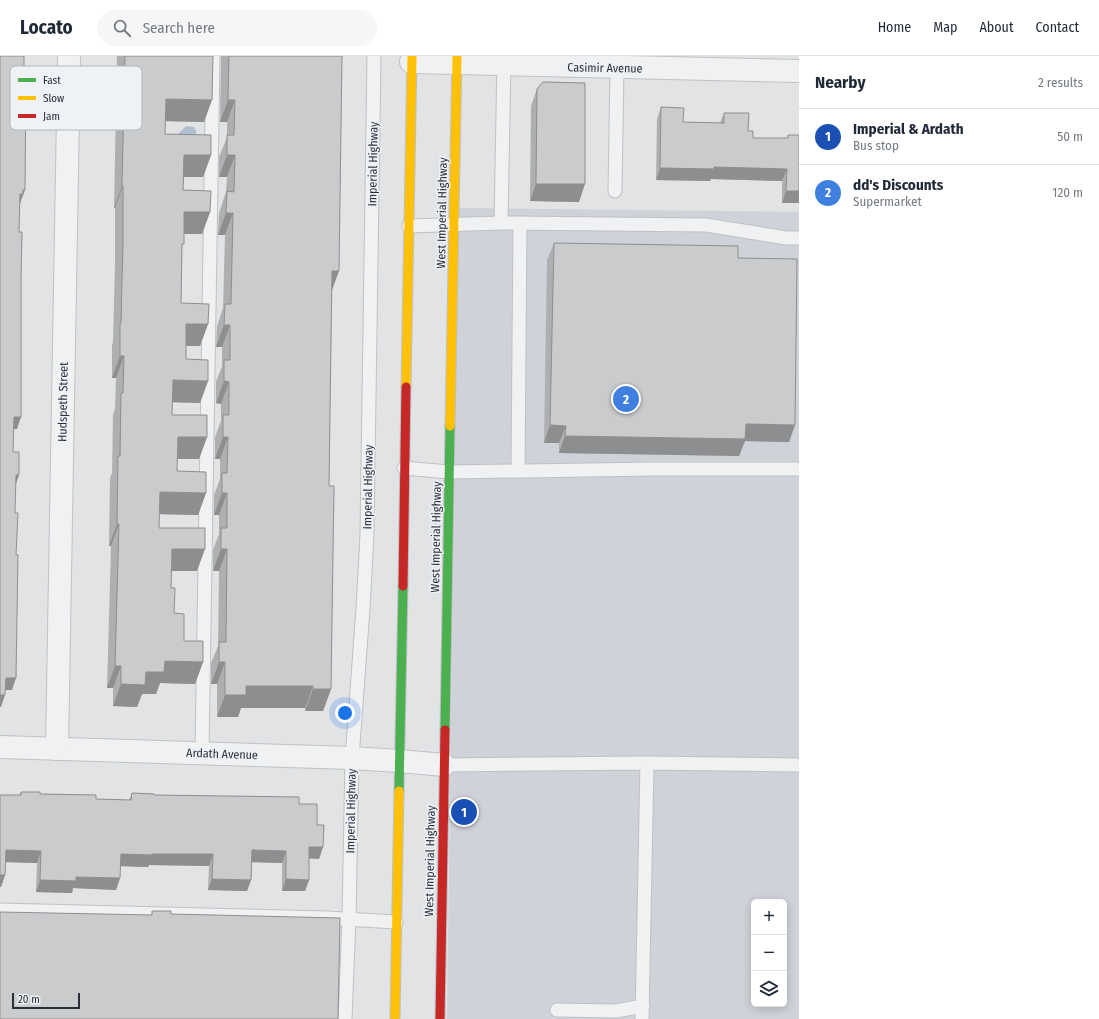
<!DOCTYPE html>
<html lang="en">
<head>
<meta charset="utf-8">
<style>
  body { margin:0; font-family:"Fira Sans Condensed",sans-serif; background:#f6f6f7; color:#1f2937 }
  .controls { position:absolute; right:12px; bottom:12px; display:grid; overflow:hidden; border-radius:6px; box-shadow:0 2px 10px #0003 }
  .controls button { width:36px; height:36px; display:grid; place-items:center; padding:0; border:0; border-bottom:1px solid #e0e1e3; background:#fff; color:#1f2937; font:20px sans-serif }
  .scale { position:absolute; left:12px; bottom:10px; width:68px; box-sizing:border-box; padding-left:4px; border:2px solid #29303c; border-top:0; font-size:11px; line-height:14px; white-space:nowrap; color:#29303c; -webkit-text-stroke:3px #eef1f5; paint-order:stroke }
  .you { position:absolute; left:345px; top:657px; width:14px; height:14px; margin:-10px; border:3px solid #fff; border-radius:50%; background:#1a73e8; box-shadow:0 0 0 6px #1a73e833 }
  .badge { display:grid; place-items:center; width:26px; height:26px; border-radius:50%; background:#ea580c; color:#fff; font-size:13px; font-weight:700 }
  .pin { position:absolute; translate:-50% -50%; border:2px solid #fff; box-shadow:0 1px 4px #0006 }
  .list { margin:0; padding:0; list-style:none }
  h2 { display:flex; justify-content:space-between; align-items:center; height:52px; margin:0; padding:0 16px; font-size:17px }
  h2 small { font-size:13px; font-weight:400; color:#747a83 }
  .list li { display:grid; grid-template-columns:26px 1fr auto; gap:12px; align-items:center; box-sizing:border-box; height:56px; padding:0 16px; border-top:1px solid #e0e1e3 }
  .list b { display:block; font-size:15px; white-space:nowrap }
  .list p { margin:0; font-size:13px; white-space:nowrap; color:#747a83 }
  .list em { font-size:13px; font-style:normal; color:#747a83 }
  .icon { flex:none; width:22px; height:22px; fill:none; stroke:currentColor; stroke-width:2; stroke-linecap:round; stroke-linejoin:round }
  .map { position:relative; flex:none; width:799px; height:963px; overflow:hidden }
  header { display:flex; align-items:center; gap:24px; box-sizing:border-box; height:56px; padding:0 20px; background:#fff; border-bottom:1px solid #e0e1e3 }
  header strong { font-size:19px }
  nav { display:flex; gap:22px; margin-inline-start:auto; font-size:14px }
  .search { width:280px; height:36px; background:#f6f6f7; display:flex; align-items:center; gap:10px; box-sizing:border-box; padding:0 14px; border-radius:22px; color:#747a83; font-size:15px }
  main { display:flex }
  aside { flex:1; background:#fff }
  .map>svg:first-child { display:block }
  .built { fill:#cfd2d8; fill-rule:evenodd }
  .water { fill:#b1bfce }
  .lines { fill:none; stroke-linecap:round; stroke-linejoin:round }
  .lane-casing { stroke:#bfc1c3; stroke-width:15 }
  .street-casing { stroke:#bfc1c3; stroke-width:24 }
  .fast-casing { stroke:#bdc0c2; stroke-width:11 }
  .slow-casing { stroke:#bdc0c2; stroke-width:11 }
  .jam-casing { stroke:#bdc0c2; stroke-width:11 }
  .lane { stroke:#f0f1f2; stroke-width:13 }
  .street { stroke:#f0f1f2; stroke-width:22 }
  .fast { stroke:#4caf50; stroke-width:9 }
  .slow { stroke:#ffc107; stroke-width:9 }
  .jam { stroke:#c62828; stroke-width:9 }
  .wall { fill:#adafb0 }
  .shaded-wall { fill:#8d8e90 }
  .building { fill:#c9cbcd; stroke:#8d8e90 }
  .labels { text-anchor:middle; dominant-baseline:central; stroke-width:3; stroke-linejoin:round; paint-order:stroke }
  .street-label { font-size:12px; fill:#29303c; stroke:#eef1f5 }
  .key { fill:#eef1f5; stroke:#b3b7be; stroke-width:1 }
  .key-label { font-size:11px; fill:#29303c }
</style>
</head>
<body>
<header>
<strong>Locato</strong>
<div class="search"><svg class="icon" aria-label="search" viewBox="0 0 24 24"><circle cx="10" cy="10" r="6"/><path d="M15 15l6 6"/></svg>Search here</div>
<nav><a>Home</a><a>Map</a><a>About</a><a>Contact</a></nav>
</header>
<main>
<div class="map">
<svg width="799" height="963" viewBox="0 0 799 963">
  <rect width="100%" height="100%" fill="#e1e3e5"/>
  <path class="built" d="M458,152L799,156V963H447ZM754,846H784V948H754Z"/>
  <polygon class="water" points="186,70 194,71 196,74 196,78 178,78"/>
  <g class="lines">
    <g class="lane-casing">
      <g id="lane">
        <polyline points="615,135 617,12"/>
        <polyline points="501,167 504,2"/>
        <polyline points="409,170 501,167 706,169 786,182 799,182"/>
        <polyline points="404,412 449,416 654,413 799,413"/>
        <polyline points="518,415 520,167"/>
        <polyline points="202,697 213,0"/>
        <polyline points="444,709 647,707 799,709"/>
        <polyline points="0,854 327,862 396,866"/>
        <polyline points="557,954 616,955 643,950"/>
        <polyline points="345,963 349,862 352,702 363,553 367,479 374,0"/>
        <polyline points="642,963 647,707"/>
      </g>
    </g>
    <g class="street-casing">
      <g id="street">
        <polyline points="411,6 799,15"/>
        <polyline points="0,691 352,702 399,705 444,709"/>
        <polyline points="57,693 69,0"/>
      </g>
    </g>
    <g class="fast-casing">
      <g id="fast">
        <polyline points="445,674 450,370"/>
        <polyline points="399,735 403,530"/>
      </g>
    </g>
    <g class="slow-casing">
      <g id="slow">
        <polyline points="406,331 412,0"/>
        <polyline points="450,370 457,0"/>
        <polyline points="395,963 399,735"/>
      </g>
    </g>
    <g class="jam-casing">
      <g id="jam">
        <polyline points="403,530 406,331"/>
        <polyline points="440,963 445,674"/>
      </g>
    </g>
    <use href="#lane" class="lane"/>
    <use href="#street" class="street"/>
    <use href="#fast" class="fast"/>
    <use href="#slow" class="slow"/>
    <use href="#jam" class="jam"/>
  </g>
  <g class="wall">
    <polygon points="117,0 213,0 204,66 165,65 165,78 211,99 203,121 184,121 183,134 210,156 202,178 184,178 182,193 181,247 208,268 200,290 186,290 186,303 208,325 200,347 172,346 172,359 207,381 199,403 177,403 177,415 206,437 198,459 159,458 159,472 197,515 171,515 171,532 174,557 184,585 203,606 195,628 160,627 156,638 142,638 137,651 113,650 113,632 107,632 111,490 109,490 110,422 112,417 113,359 115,352 116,322 112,322 112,289 113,286 115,209 115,152 114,152"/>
    <polygon points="221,0 342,0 332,234 329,430 331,633 323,655 305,655 305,652 241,652 238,661 217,661 217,628 211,628 211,607 218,590 219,515 213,515 213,494 219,478 219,459 214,459 214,439 220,423 220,403 215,403 215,381 221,365 221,348 216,347 216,326 222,310 222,291 216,291 217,270 223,252 225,179 218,179 219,157 226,136 227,121 219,121 219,101 227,81 227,66 220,66"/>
    <polygon points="537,33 579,146 530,145 531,50"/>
    <polygon points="661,51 683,66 720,67 724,57 748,75 753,82 787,82 788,79 799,79 799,147 782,147 782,125 711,123 710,125 656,124 657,63"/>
    <polygon points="554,187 738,202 795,369 789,386 745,385 739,400 559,397 559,387 544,387 547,204"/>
    <polygon points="21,736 40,736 40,738 96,739 96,743 129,744 132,737 154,738 154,739 299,741 299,748 317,748 317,769 324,769 323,791 319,803 309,802 309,824 305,835 282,835 282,807 252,806 251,824 247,835 208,834 209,810 149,809 148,811 120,810 120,822 116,834 73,832 72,837 36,836 37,807 6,806 5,819 1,831 0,831 0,739 19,739"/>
  </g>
  <g class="shaded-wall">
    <polygon points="166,43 212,44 204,66 158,65"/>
    <polygon points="228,44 235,44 227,66 220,66"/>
    <polygon points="184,99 211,99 203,121 176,121"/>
    <polygon points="227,99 235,99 227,121 219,121"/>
    <polygon points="714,111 787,113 782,125 711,123 710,125 656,124 660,112"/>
    <polygon points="536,128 585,128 579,146 530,145"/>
    <polygon points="122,130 123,130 115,152 114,152"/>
    <polygon points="23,134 25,134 19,150 20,138"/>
    <polygon points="786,135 799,135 799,147 782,147"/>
    <polygon points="184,156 210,156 202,178 176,178"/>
    <polygon points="226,157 233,157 225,179 218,179"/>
    <polygon points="332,215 339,215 331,237"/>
    <polygon points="186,268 208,268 200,290 178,290"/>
    <polygon points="224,269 230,269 222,291 216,291"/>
    <polygon points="120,300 124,300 116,322 112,322"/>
    <polygon points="173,324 208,325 200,347 165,346"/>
    <polygon points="224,325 229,326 221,348 216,347"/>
    <polygon points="14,361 21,361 17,373 9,373"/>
    <polygon points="746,368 795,369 789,386 745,385 739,400 559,397 565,380"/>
    <polygon points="550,369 566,370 559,387 544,387"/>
    <polygon points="178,381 207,381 199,403 170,403"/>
    <polygon points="223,381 228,381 220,403 215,403"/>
    <polygon points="16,419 19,419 15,431"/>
    <polygon points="160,436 206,437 198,459 152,458"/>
    <polygon points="222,437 227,437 219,459 214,459"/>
    <polygon points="117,468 119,468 111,490 109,490"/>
    <polygon points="172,493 205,493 197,515 164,515"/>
    <polygon points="221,493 227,493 219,515 213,515"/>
    <polygon points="165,605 203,606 195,628 160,627 156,638 142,638 137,651 113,650 121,628"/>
    <polygon points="219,606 225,606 217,628 211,628"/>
    <polygon points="115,610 121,610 113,632 107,632"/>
    <polygon points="6,622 16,622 12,634 1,634"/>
    <polygon points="246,630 313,630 305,652 241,652 238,661 217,661 225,639"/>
    <polygon points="313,633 331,633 323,655 305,655"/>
    <polygon points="0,639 5,639 1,651 0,651"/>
    <polygon points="309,791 323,791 319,803 305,802"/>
    <polygon points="6,794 41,795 37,807 2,806"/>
    <polygon points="252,794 286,795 282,807 248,806"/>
    <polygon points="121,798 213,798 209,810 149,809 148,811 116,810"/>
    <polygon points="0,819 5,819 1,831 0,831"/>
    <polygon points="76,821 120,822 116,834 73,832 72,837 36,836 40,824"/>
    <polygon points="212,823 251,824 247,835 208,834"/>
    <polygon points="286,823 309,824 305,835 282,835"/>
  </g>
  <g class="building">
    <polygon points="0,0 24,0 24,15 26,15 25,134 23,134 23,138 20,138 19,176 22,176 21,225 21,361 14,361 13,396 19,396 19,419 16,419 15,457 18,457 16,499 18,499 16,622 6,622 5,639 0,639"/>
    <polygon points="125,0 213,0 212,44 166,43 165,78 211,79 211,99 184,99 183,134 211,135 210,156 184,156 184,188 182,188 181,247 209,248 208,268 186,268 186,303 208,304 208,325 173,324 172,359 207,359 207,381 178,381 177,415 206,416 206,437 160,436 159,472 205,472 205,493 172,493 171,532 175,532 174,557 184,558 184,585 203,585 203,606 165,605 164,616 146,616 145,629 121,628 121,610 115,610 119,468 117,468 118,400 120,400 121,337 123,337 124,300 120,300 120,267 121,267 123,187 123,130 122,130"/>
    <polygon points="229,0 342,0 339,215 332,215 331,283 329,430 334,430 331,633 313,633 313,630 246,630 246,639 225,639 225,606 219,606 219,586 226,586 227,493 221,493 221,472 227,472 227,437 222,437 222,417 227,417 228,381 223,381 223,359 229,359 229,326 224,325 224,304 230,304 230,269 224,269 225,248 231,248 233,157 226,157 227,135 234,136 235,99 227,99 227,79 234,79 235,44 228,44"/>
    <polygon points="543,26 585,27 585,128 536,128 537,33"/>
    <polygon points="661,51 684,52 683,66 724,67 724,57 749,57 748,75 753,75 753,82 788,82 788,79 799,79 799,135 786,135 787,113 714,111 714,113 660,112"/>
    <polygon points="554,187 738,190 738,202 797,203 795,369 746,368 745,383 565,380 566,370 550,369"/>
    <polygon points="21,736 40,736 40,738 96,739 96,743 131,744 132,737 154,738 154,739 299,741 299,748 317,748 317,769 324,769 323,791 309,791 309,824 286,823 286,795 252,794 251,824 212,823 213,798 152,798 152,799 121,798 120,822 76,821 76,825 40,824 41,795 6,794 5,819 0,819 0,739 21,739"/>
    <polygon points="152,855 171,855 171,858 340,862 338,963 0,963 0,856 152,859"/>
  </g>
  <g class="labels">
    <g class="street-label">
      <text transform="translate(605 12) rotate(1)">Casimir Avenue</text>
      <text transform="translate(373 108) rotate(-89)">Imperial Highway</text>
      <text transform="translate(442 157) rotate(-89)">West Imperial Highway</text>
      <text transform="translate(63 346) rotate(-89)">Hudspeth Street</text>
      <text transform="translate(368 431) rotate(-89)">Imperial Highway</text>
      <text transform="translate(436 481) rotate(-89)">West Imperial Highway</text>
      <text transform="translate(222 698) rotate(2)">Ardath Avenue</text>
      <text transform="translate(351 755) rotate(-89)">Imperial Highway</text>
      <text transform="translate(430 805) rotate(-89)">West Imperial Highway</text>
    </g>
  </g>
  <rect x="10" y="10" width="132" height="64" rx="6" class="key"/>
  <rect x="18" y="22" width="18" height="4" fill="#4caf50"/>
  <rect x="18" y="40" width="18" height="4" fill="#ffc107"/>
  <rect x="18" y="58" width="18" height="4" fill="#c62828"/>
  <g class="key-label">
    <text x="43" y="28">Fast</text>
    <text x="43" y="46">Slow</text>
    <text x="43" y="64">Jam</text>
  </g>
</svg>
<div class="controls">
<button>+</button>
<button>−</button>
<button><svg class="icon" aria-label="layers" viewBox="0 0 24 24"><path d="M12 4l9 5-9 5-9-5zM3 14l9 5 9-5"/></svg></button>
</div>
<div class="scale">20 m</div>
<div class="you"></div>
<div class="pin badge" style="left:464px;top:756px;background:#1a4fb4">1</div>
<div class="pin badge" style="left:626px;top:343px;background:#3f7fe0">2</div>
</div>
<aside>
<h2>Nearby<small>2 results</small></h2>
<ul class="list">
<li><span class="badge" style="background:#1a4fb4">1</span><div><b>Imperial &amp; Ardath</b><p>Bus stop</p></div><em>50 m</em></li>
<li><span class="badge" style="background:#3f7fe0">2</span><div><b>dd's Discounts</b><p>Supermarket</p></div><em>120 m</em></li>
</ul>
</aside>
</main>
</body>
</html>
